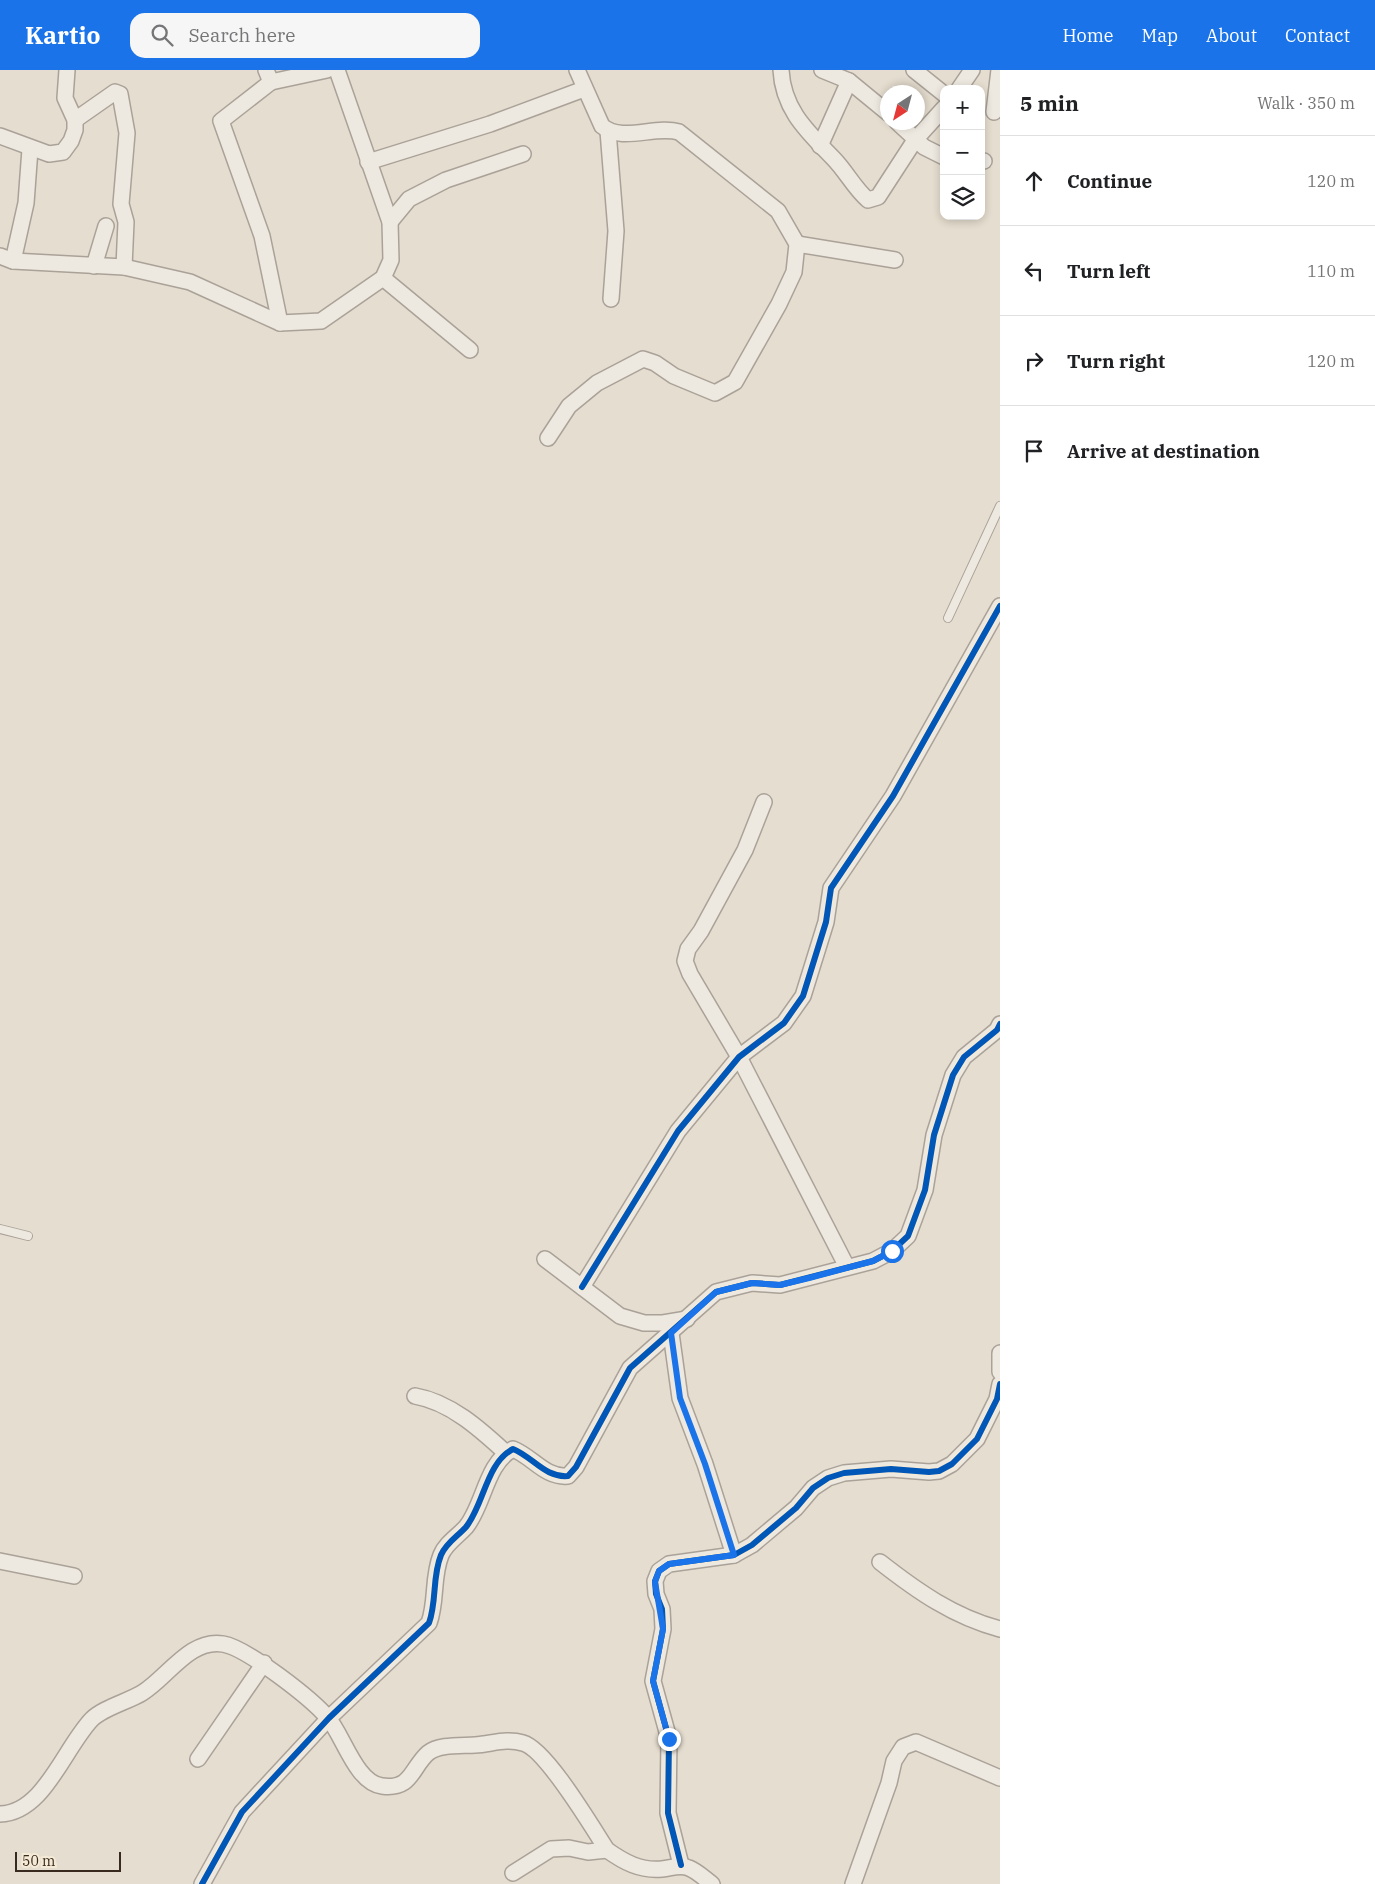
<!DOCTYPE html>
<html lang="en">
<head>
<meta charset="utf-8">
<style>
  body { margin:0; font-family:"IBM Plex Serif",serif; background:#f6f6f6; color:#202124 }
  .controls { position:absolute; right:15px; top:15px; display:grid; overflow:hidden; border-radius:10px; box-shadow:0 2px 8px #0003 }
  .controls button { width:45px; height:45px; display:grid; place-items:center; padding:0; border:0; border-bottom:1px solid #e0e0e0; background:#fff; color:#202124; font:25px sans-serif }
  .compass { position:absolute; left:880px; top:15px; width:45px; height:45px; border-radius:50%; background:#fff; box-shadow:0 2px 8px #0003; rotate:216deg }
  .scale { position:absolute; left:15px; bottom:12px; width:106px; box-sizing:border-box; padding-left:5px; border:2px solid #392a1f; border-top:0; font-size:14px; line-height:18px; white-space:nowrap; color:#392a1f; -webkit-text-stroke:4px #f5ead6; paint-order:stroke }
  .stop { position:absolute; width:15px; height:15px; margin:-11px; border:4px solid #1a73e8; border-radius:50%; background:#fff }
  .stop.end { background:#1a73e8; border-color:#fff; box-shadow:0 1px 5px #0008 }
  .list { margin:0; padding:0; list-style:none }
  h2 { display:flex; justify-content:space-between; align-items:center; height:65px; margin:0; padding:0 20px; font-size:21px }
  h2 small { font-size:16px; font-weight:400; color:#757577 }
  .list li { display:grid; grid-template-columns:32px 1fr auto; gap:15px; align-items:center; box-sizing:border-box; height:90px; padding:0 20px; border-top:1px solid #e0e0e0 }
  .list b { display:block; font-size:19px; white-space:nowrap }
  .list em { font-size:16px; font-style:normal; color:#757577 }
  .icon { flex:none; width:28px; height:28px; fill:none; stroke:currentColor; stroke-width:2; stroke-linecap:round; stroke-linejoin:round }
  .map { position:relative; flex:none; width:1000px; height:1814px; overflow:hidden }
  header { display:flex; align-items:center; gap:30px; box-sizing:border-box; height:70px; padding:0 25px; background:#1a73e8; color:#fff }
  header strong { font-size:24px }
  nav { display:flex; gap:28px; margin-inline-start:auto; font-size:18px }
  .search { width:350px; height:45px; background:#f6f6f6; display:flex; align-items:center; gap:12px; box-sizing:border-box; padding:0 18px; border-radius:15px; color:#757577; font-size:19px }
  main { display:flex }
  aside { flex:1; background:#fff }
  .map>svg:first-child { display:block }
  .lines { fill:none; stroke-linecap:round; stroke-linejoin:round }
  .service-casing { stroke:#aaa298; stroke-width:10 }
  .minor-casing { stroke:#aaa298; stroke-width:18 }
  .service { stroke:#ede8e0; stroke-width:8 }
  .minor { stroke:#ede8e0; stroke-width:15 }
  .cycleway-casing { stroke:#f5ead6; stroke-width:9 }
  .cycleway { stroke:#0057b8; stroke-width:6 }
  .route { stroke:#1a73e8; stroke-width:6 }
</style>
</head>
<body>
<header>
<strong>Kartio</strong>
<div class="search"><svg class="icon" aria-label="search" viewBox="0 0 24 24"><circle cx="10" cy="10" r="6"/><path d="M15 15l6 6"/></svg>Search here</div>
<nav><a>Home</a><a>Map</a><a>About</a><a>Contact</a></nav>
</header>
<main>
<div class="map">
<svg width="1000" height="1814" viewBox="0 0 1000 1814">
  <rect width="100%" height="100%" fill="#e5ddcf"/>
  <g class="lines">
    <g class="service-casing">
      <g id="service">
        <polyline points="948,548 1000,436"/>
        <polyline points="0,1159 28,1166"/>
      </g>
    </g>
    <g class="minor-casing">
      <g id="minor">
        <polyline points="266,0 271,12 327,0"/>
        <path d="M781,0C783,40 808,62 833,88C846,101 854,118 868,130L878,127L915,70L944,38"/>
        <polyline points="822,0 849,11 888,43"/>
        <polyline points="914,0 944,24"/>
        <polyline points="271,12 221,51 262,166 280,253"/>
        <polyline points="959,19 972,0"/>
        <polyline points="994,42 999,0"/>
        <polyline points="75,50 115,22 120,24 127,63 121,134 126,152 124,197"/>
        <polyline points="897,52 924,77 944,87"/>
        <polyline points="608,61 616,161 611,229"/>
        <polyline points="0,66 49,84 63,82 71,71 75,60 75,50 65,28 67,0"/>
        <polyline points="820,76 849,11"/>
        <polyline points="981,91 984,91"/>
        <polyline points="368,92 490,54 584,19"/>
        <polyline points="390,152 409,129 446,110 523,84"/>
        <polyline points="797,174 895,190"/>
        <polyline points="0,186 13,191 124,197 190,212 280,253 321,251 383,208 391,190 390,152 337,0"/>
        <polyline points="13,191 26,133 30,79"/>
        <polyline points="94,196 106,156"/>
        <polyline points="383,208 470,280"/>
        <path d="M548,368L569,336L597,313L643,289L655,293L674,306L715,323L735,312L779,234L794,202L797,174L778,141L679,62C655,55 622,73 602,56L577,0"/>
        <polyline points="764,732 745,780 701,861 688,879 685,891 690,904 739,987 847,1197"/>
        <polyline points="545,1189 620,1246 644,1253 663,1253 687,1249"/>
        <polyline points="582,1217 678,1061 739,987 784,953 803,926 826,852 831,818 893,726 1000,536"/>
        <polyline points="671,1263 680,1328 705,1394 734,1485"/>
        <polyline points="1000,1283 1000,1302"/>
        <path d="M415,1326C450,1332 480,1359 506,1383"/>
        <polyline points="0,1491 74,1506"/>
        <path d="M880,1492C917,1521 954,1547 1000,1559"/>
        <polyline points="198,1689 264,1593"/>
        <path d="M0,1744C44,1743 64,1678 92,1649C103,1638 129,1631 142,1623C167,1608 190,1568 223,1574C247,1578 312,1629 328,1648C343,1665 356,1713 382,1716C412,1720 411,1698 428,1683C439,1674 461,1676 475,1675C492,1674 506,1668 523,1673C546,1679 592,1757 607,1780C624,1792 640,1801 662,1799C672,1798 680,1794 689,1798C697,1801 705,1809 712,1814"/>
        <polyline points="681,1795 668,1743 669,1669 653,1611 663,1559 662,1539 656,1524 655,1511 659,1501 669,1494 734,1485 752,1475 796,1438 813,1418 828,1408 844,1403 891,1399 929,1402 939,1401 952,1394 977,1369 997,1329 1000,1314"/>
        <polyline points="513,1803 551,1779 569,1778 588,1782 607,1780"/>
        <path d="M202,1814L242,1742L329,1648L429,1553C437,1531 432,1507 441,1485C446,1473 458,1466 466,1457C484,1435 486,1393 513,1379C533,1387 545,1408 568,1406L576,1397L630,1298L716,1222L752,1213L780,1215L873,1191L892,1181L908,1166L925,1120L934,1065L953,1005L964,987L997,960L1000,954"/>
        <polyline points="853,1814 889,1713 894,1691 903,1677 916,1672 1000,1708"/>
      </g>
    </g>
    <use href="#service" class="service"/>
    <use href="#minor" class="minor"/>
    <g class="cycleway-casing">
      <g id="cycleway">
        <polyline points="582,1217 678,1061 739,987 784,953 803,926 826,852 831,818 893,726 1000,536"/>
        <polyline points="681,1795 668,1743 669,1669 653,1611 663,1559 662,1539 656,1524 655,1511 659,1501 669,1494 734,1485 752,1475 796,1438 813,1418 828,1408 844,1403 891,1399 929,1402 939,1401 952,1394 977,1369 997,1329 1000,1314"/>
        <path d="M202,1814L242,1742L329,1648L429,1553C437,1531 432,1507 441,1485C446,1473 458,1466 466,1457C484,1435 486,1393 513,1379C533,1387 545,1408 568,1406L576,1397L630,1298L716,1222L752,1213L780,1215L873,1191L892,1181L908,1166L925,1120L934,1065L953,1005L964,987L997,960L1000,954"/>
      </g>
    </g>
    <use href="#cycleway" class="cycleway"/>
  </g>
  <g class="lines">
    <polyline class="route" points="669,1669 653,1611 663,1559 655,1512 659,1501 669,1494 734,1485 705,1394 680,1328 671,1263 716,1222 752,1213 780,1215 809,1208 873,1191 892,1181"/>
  </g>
</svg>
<div class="controls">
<button>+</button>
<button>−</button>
<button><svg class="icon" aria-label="layers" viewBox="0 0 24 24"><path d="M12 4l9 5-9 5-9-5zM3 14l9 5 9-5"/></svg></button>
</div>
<svg class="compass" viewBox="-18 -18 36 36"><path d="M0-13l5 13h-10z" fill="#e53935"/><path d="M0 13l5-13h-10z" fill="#757577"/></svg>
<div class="scale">50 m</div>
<div class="stop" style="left:892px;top:1181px"></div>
<div class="stop end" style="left:669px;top:1669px"></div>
</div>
<aside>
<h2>5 min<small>Walk · 350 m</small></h2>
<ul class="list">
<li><svg class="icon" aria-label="ahead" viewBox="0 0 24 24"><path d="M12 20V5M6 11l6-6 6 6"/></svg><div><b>Continue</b></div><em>120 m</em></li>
<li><svg class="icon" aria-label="left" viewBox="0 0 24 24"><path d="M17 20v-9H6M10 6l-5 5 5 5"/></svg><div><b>Turn left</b></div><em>110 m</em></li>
<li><svg class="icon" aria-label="right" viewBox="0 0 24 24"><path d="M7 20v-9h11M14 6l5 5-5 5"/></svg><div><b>Turn right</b></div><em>120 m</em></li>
<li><svg class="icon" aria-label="arrive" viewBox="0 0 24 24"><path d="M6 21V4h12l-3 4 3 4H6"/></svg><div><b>Arrive at destination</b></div></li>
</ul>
</aside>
</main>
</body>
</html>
